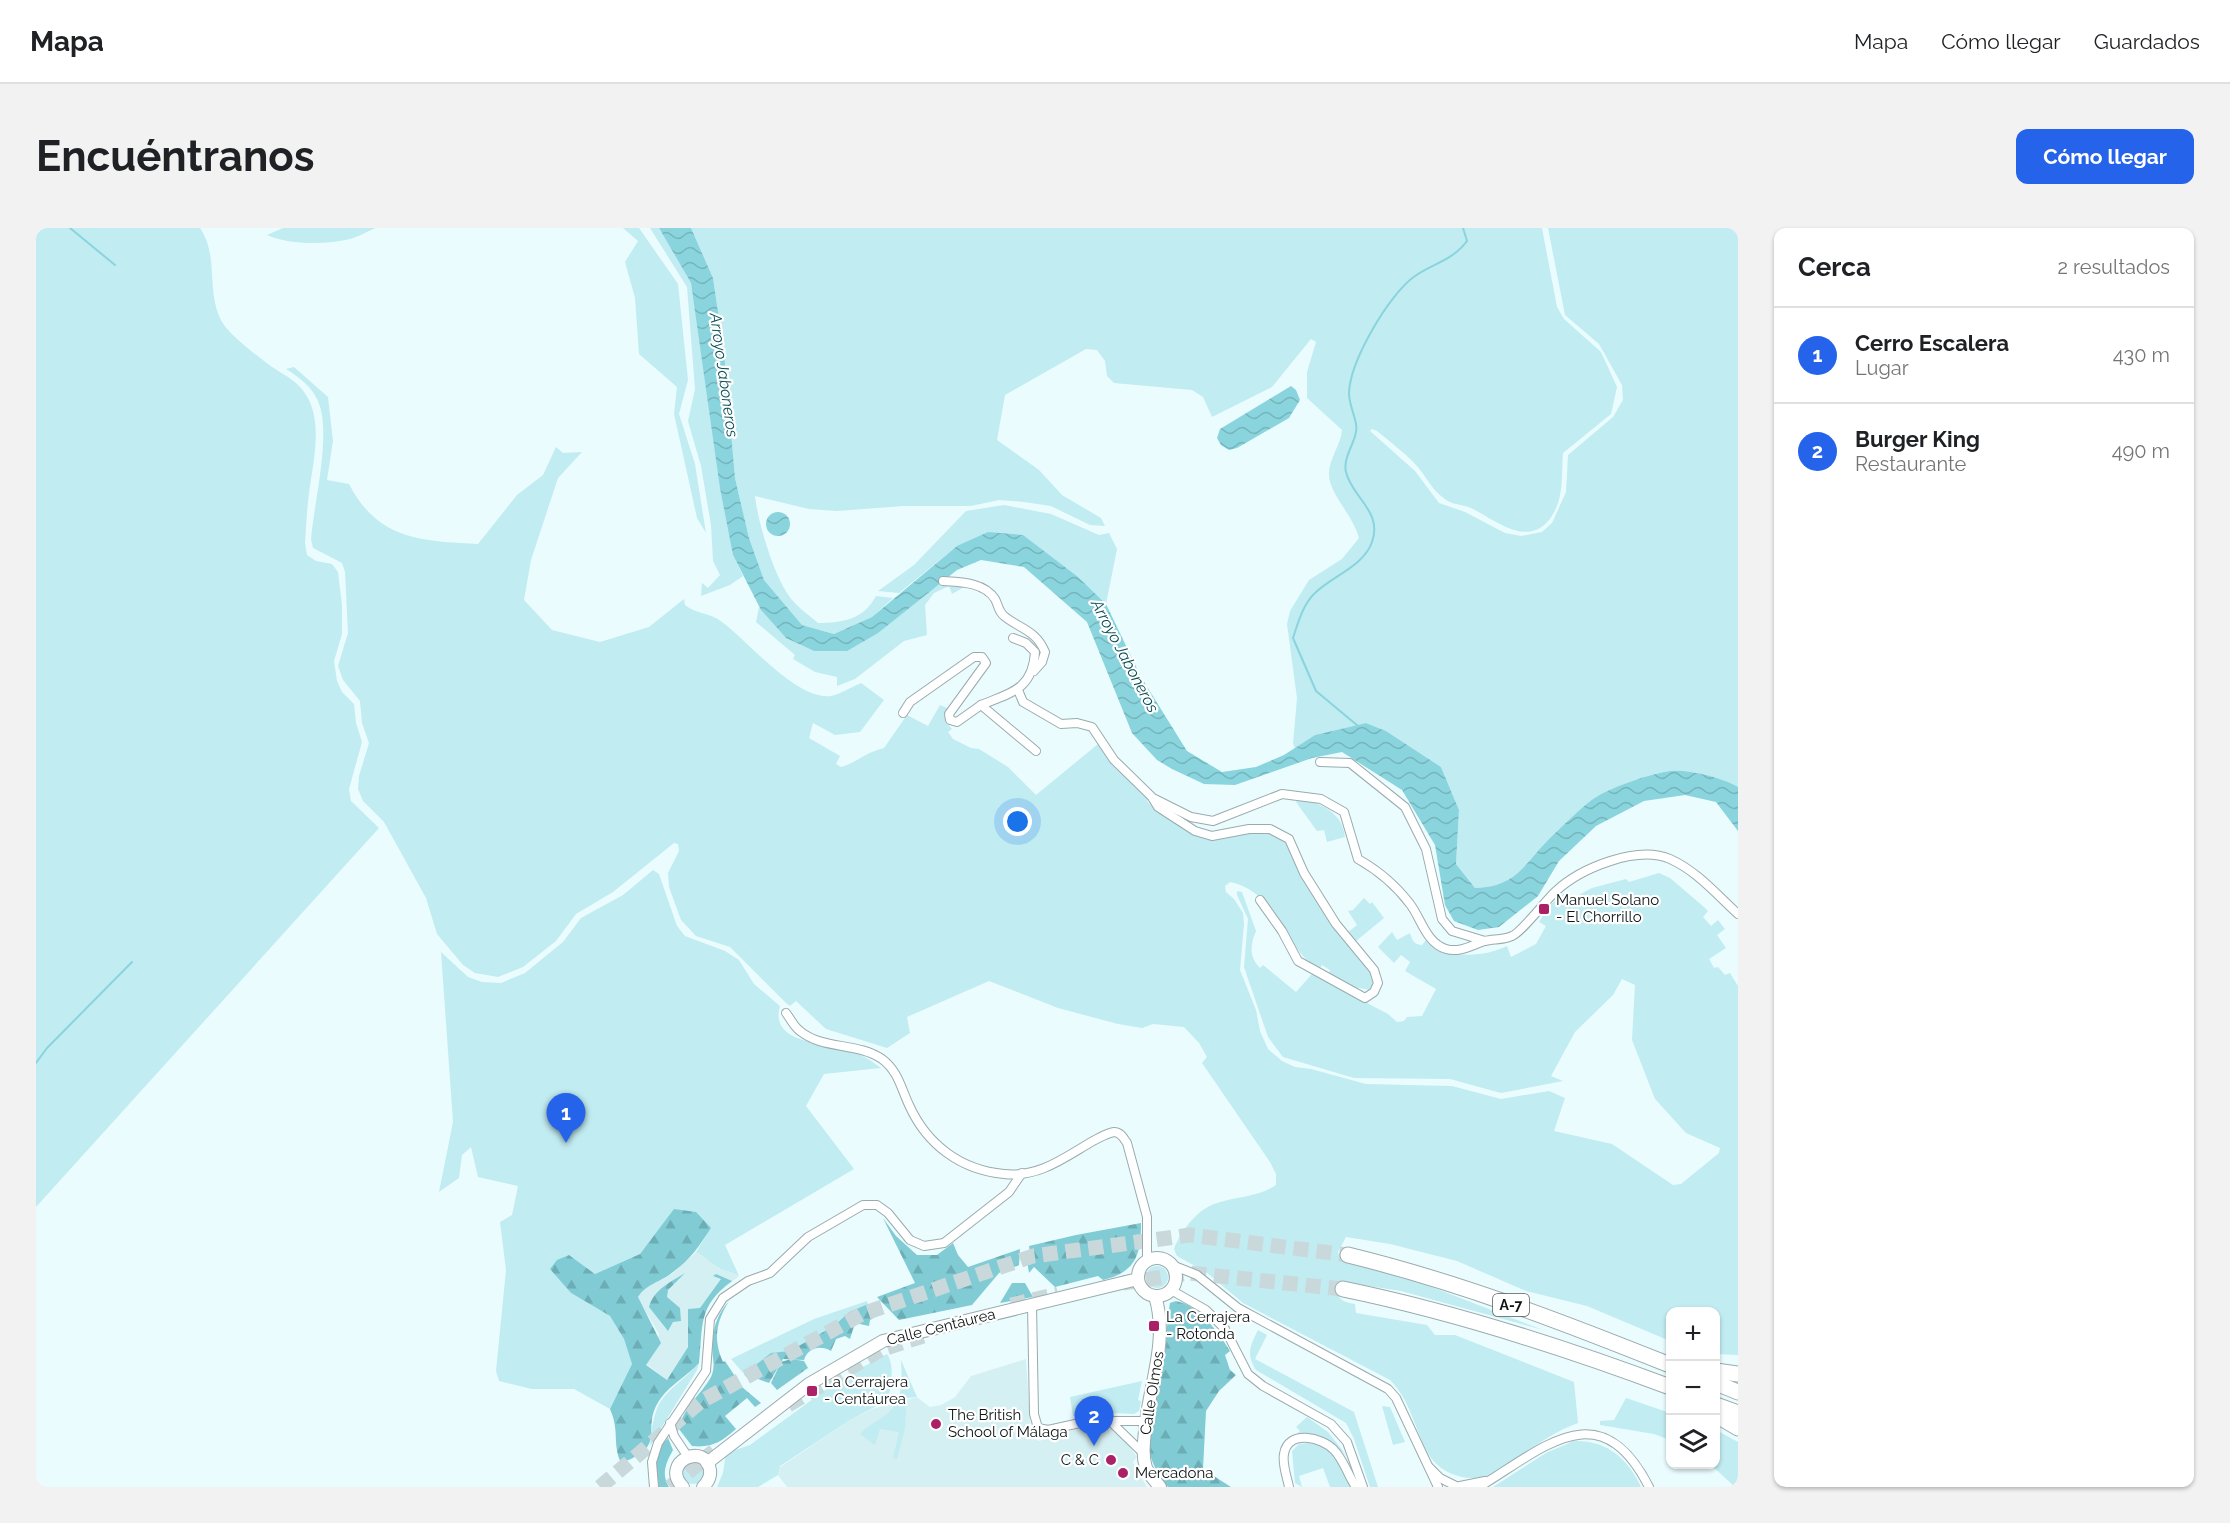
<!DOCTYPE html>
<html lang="es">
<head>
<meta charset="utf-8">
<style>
  body { margin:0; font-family:Raleway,sans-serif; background:#f2f2f2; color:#202124 }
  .controls { position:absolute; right:18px; bottom:18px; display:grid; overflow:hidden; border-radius:12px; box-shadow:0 2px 4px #0004 }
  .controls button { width:54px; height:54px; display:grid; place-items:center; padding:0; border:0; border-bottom:2px solid #e0e0e0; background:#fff; color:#202124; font:30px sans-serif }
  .you { position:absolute; left:982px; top:594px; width:21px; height:21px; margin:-15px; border:4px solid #fff; border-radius:50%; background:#1a73e8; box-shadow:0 0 0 9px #1a73e833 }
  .badge { display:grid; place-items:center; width:39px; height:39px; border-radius:50%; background:#2563eb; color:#fff; font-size:20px; font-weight:700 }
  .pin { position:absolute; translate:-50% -50px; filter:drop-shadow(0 2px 3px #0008) }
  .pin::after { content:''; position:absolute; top:32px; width:21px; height:18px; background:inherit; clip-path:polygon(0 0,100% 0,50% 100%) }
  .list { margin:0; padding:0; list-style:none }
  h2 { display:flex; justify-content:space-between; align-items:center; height:78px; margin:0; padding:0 24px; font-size:26px }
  h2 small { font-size:20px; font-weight:400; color:#757577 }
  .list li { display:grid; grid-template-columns:39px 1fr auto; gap:18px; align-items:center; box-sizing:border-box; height:96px; padding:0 24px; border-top:2px solid #e0e0e0 }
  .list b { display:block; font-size:22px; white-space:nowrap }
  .list p { margin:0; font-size:20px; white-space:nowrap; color:#757577 }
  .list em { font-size:20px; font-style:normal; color:#757577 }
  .icon { flex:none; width:33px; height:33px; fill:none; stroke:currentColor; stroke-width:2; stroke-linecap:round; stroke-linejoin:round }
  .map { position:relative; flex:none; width:1702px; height:1259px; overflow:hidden; border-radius:12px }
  header { display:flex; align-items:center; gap:36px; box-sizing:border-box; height:84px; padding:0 30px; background:#fff; border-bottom:2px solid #e0e0e0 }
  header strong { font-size:28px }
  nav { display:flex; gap:33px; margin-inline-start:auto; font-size:21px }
  .intro { display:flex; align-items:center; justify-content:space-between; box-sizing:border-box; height:144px; padding:0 36px }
  h1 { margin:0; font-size:42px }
  .button { padding:15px 27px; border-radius:12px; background:#2563eb; color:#fff; font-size:21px; font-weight:700 }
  main { display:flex; gap:36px; padding:0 36px }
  aside { flex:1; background:#fff; border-radius:12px; box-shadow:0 2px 4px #0004 }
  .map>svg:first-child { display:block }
  .built { fill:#d5f0f3 }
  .green { fill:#c1ecf2 }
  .forest { fill:url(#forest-firs) }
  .water { fill:url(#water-waves) }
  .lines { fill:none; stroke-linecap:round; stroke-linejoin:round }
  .stream { stroke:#89d4dd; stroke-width:2 }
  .highway-tunnel { stroke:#c9d9db; stroke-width:15; stroke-dasharray:15 8; stroke-linecap:butt }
  .street-casing { stroke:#9aabad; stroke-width:10 }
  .secondary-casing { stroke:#9aabad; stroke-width:14 }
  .highway-casing { stroke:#9aabad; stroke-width:17 }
  .street { stroke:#fff; stroke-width:8 }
  .secondary { stroke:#fff; stroke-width:12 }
  .highway { stroke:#fff; stroke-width:15 }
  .poi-dot { fill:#aa2166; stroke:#fff; stroke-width:2 }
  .labels { text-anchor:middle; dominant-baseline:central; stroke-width:4.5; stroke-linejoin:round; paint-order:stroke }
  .shield { fill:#fff; stroke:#575b5b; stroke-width:1.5 }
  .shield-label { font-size:14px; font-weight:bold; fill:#0f1515 }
  .poi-label { font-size:15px; fill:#0f1515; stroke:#fff; text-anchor:start }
  .street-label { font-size:15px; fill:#0f1515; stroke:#fff }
  .water-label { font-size:16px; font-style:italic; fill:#0a4e55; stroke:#fff }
</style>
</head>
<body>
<header>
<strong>Mapa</strong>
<nav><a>Mapa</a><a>Cómo llegar</a><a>Guardados</a></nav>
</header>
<div class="intro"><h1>Encuéntranos</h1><a class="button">Cómo llegar</a></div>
<main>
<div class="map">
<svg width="1702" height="1259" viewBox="0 0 1702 1259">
  <defs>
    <pattern id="forest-firs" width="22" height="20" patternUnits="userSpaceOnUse" patternTransform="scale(1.5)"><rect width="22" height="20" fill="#80cbd4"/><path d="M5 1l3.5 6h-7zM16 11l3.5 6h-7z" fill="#6dadb5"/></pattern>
    <pattern id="water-waves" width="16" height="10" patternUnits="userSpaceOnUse" patternTransform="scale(1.5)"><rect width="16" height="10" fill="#89d4dd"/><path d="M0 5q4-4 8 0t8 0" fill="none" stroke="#75b5bd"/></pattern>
  </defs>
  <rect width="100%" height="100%" fill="#eafcfe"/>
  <g class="built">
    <polygon points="660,1024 670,1028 682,1040 696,1042 703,1048 674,1072 660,1096 647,1131 631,1152 610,1136 623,1106 601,1069 606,1062 636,1046"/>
    <polygon points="990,1131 995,1209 1003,1213 1037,1202 1066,1198 1073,1200 1089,1212 1101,1229 1097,1234 1100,1241 1111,1259 751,1259 742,1247 744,1239 814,1192 836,1181 881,1169 894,1179 905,1177 919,1169 935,1148"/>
  </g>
  <g class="green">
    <path d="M0,0H164C183,28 170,62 185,92C191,106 233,138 247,146C293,171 279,221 273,265C271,281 270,298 269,315L271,327L280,333L296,336L302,344L306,377V406L298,433L301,453L306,464L318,476L320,495L326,514L313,561L315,573L343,600L0,979Z"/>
    <path d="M247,0H340C331,3 323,9 314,11C289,17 254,17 231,7Z"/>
    <polygon points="587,0 603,0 642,56 652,152 643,186 659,236 670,305 661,290 638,186 641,159 603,126 599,70 589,34 602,13"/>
    <polygon points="614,0 623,0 655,55 697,327 707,348 694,357 665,368 666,355 672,360 684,347 677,333 675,297 665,238 652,193 659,161 651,59"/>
    <path d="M655,0H1506L1521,79L1528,91L1565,124L1581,159L1575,186L1527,225C1525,248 1529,272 1513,292C1490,320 1458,291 1435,280C1426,276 1416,277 1409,271C1395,262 1390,247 1379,236C1368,224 1354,214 1341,203L1336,201L1334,203L1379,243L1403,275L1429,284L1469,305L1485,308L1506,304L1516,295L1530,264L1532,227L1577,189L1587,172L1586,157L1563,116L1529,87L1512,0H1702V559C1688,550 1652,541 1635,543C1615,545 1573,560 1557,571C1542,582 1529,596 1516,608C1488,635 1482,659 1439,660L1420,636L1423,582L1405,539L1350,503L1330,495L1279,507L1259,520L1257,516L1261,470L1251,396L1254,383L1273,352L1306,331L1323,310C1318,289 1293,265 1293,247C1292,232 1305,217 1306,202L1271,170V144L1280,114L1275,111L1236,159L1176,189L1167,169L1156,162L1078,155L1071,148L1069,133L1061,122L1050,121L969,167L961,212L1003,242L1026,267L1065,290L1069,298L1054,297L1015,278L988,274L963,272L935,278H868L801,283L773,281L719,268C722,295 739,353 757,373C764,381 774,388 782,395C807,395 828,391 840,368L857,370L836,389L798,406L766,397L728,352L713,310L699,250L688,124L677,50Z"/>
    <path d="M258,139L292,169L297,213L291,252L313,256C342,312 385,313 442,316L481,267L507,247L520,219L527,225L546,224L522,250L495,332L488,372L516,402L564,414L613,399L648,371L649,377C660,386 675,385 686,394C712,413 761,473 795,468C805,466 815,459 825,455L848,472L824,504L799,507L777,495L773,510L804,528L800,536L805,539C822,534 830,524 848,520L871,487L892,498L904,477L913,481L909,493L916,501L912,504L917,511L935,520L943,521L972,539L1000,567L1062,516L1078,539L1113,570L1111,573L1120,584L1140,591L1164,608L1236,603L1247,610L1257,622L1266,647L1326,727L1338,749L1335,762L1311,758L1292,747L1294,742L1286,737L1283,742C1247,719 1241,663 1194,654L1189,658L1190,664L1198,671L1207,685L1208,696L1204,742L1220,782L1224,803L1232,821L1246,833L1259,839L1275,841L1330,856L1416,858L1465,871L1513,863L1529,870L1518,903L1576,916L1637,957L1645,956L1683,925L1684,920L1650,905L1619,871L1596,812L1599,757L1586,751L1577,767L1539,804L1515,848L1527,853L1465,865L1414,851L1318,850L1247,829L1232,809L1208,739L1212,691L1201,667V663L1206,664L1220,703C1214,717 1213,729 1224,740L1227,737L1260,764L1276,746L1352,786L1361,794L1368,793L1371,789L1386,788L1400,761L1369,743L1374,734L1365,727L1358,735L1342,719L1356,704L1361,712L1374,705C1376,712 1378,717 1386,717L1390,712C1413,731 1445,730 1471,718L1475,729L1500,716L1510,698L1503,694L1514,677L1528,665L1533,672L1556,660L1590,651L1593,654L1623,645L1634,650L1668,679L1672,683L1667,689L1675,698L1682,692L1689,701L1681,707L1690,720L1673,731L1678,740L1682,739L1689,747L1694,745L1702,758V1127L1680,1126V1084H1634V1113L1551,1078L1490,1063L1421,1033L1354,1016L1310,1009L1302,1024L1304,1031L1310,1035L1378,1052L1507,1102L1365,1063L1314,1055L1306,1057L1301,1065C1304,1073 1311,1075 1319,1076L1320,1085L1391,1097L1399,1107H1419L1538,1154L1542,1195C1520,1203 1503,1215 1483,1229C1475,1234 1465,1244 1456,1247C1433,1255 1404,1247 1392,1225C1378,1200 1375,1173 1354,1152L1207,1075L1170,1044L1141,1028L1138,1021C1144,1004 1160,983 1178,976C1199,968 1220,970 1240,957V946L1234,934L1166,835L1171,829L1163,815L1148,799L1117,796L1106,800L1082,796L1022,780L953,753L871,789L874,805L851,820L790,801L760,773L754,778L750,775L694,719L660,708L645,692L633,659L632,645L643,623L642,616L638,615L577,664L540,686L520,713L487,739L462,749L439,745L427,737L401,706L390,670L348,594L327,573L322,561L323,548L333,515L326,495L324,473L307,452L302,438L312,405L309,344L306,335L277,320L275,311C278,275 296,205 282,173C276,159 263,149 250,141Z"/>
    <polygon points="968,277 1015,286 1063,307 1073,305 1081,321 1070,376 1042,349 921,318 863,365 842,363 878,337 930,283"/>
    <polygon points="904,355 928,359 916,366 913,358 898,365 889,377 891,407 868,413 819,451 801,458 801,449 779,444 757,431 759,427 720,394 723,379 750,410 778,423 889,366"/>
    <path d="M1263,570C1285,575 1307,585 1309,609L1291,614L1288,602L1281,603L1260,574Z"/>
    <path d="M617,642L623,646L641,698L649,708L689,723L703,732L718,756L744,778C734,813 779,814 803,819C819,823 832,830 845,840L788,846L770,878L818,941L689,1017L703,1048C696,1043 692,1044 685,1041C676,1037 670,1028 660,1024L675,1000L639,981L604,1026L559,1046L533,1027L535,1065L574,1088L588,1111L596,1136L574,1181L538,1161H496L463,1153L460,1143L470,1042L464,994L476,987L482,958L442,949L435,919L426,927L423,950L403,964L417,894L405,724L432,749L446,754L465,755L489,745L527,714L545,690L587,667Z"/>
    <polygon points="1328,670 1334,676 1336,674 1348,690 1320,713 1310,706 1321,697 1312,683 1317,682"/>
    <circle cx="1121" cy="1049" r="11"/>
    <polygon points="831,1073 832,1076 813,1084 799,1097 754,1123 735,1126 708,1146 695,1131 778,1091"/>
    <path d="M1222,1102L1231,1107L1219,1131L1318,1184L1342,1259H1334L1318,1211L1310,1195L1220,1142C1210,1126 1214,1118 1222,1102Z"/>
    <path d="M851,1126C859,1138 855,1158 852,1172L814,1192L744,1238L742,1247L722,1259H681L687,1245L690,1225L714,1217L803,1152Z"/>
    <path d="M865,1132L881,1169L871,1170L869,1200L861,1231L857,1230L863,1204L844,1201L839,1217L824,1206C830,1199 840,1194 847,1189C868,1175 866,1154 865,1132Z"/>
    <path d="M663,1135L661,1142L614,1218C619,1163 629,1171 663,1135Z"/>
    <polygon points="1106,1153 1102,1172 1105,1173 1103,1183 1098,1186 1057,1184 1037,1188 1034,1169"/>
    <polygon points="1590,1170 1634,1185 1634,1212 1618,1206 1564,1197 1564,1193 1578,1192"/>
    <polygon points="1346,1178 1354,1179 1369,1214 1357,1217"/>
    <path d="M1271,1189L1292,1204L1311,1228C1294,1212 1281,1201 1257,1209L1264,1203L1260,1199Z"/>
    <polygon points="1680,1202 1702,1214 1702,1259 1699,1259 1675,1237 1680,1236"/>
    <path d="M1538,1213C1571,1212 1592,1231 1605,1259H1457L1510,1225Z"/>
    <path d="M1272,1215C1298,1217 1305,1238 1316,1259H1294L1287,1240L1263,1248L1266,1259L1259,1255L1256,1223L1263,1216Z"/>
    <circle cx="657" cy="1245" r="11"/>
  </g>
  <g class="forest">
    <path d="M638,981L660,984L675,1000C664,1017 654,1032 637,1044C625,1054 610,1056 602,1069L625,1115L610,1137L631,1152L652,1119V1081L664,1080L685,1051L677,1048L680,1046L696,1053C662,1078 667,1096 663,1135C652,1147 634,1157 625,1170C602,1201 635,1217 585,1235C576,1215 584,1204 574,1181L596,1136L588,1111L574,1088L535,1065L514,1041L521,1032L533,1027L559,1046L604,1026Z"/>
    <polygon points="847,990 860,1008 881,1027 901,1027 917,1015 922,1027 932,1039 984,1021 983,1037 963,1045 936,1077 863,1092 841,1069 879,1055"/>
    <path d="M1105,995C1105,1027 1100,1044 1067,1052L1062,1048L1019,1059L998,1039L993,1045L991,1032L995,1031L993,1018L1040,1007Z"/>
    <path d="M649,1045L632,1062L631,1069L644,1080L645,1093L637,1094L632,1103L613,1079C618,1061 635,1054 649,1045Z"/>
    <polygon points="976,1055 989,1055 997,1069 964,1075"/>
    <path d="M693,1073C680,1094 677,1111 687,1134L689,1133L706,1159L725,1175L719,1179L711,1170L689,1188L700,1201C685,1214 676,1220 656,1218L643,1201C647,1179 665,1167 675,1149C678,1142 678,1137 677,1130C675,1108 678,1090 693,1073Z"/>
    <path d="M1140,1073C1164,1078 1182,1104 1194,1123L1189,1127L1194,1142L1200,1147L1183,1163L1170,1183L1167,1241L1195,1259H1132C1123,1249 1116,1236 1113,1222C1109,1201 1127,1142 1130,1117C1131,1103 1131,1089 1134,1075Z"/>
    <path d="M832,1076L839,1089L834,1092L833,1098L819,1095L814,1111L809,1108L800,1111L795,1123C785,1117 772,1119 768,1132L747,1131L733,1155L717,1149L712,1151L708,1146L735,1125L754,1123L799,1097L813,1084Z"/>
    <polygon points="755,1131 768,1133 772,1140 741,1162 735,1155 745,1134"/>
    <path d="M632,1210L637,1222C630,1235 625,1245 633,1259H623L620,1235L627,1212Z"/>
  </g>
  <g class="water">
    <path d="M623,0H655L677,50L688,124L699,250L713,310L728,352L766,397L798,406L836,389L921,318L952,304L987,307L1042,349L1070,376L1105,449L1151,523L1186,544L1220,539L1248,527L1279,507L1330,495L1350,503L1405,539L1423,582L1420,636L1439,660C1482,659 1488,635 1516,608C1529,596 1542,582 1557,571C1573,560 1615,545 1635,543C1652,541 1688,550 1702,559V603L1680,574L1649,567L1608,573L1560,598L1523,633L1502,668L1463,699L1442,702L1418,693L1409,677L1399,617L1366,562L1306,524L1276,530L1199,557L1168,556L1136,541L1121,532L1096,505L1051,394L988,339L945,332L921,342L842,405L811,423H778L750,410L725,382L697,327L684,260L655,55Z"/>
    <polygon points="1255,158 1260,162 1264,172 1253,190 1201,220 1193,222 1185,217 1181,210 1184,201"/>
    <circle cx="742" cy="296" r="12"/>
  </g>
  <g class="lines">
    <g class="stream">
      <polyline points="34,0 79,37"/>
      <path d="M1322,498L1280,463L1257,410C1262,395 1267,376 1279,365C1296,348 1328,338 1336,314C1347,283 1316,270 1310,244C1306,228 1323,211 1320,196C1318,185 1313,176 1313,165C1314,133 1353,66 1379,48C1398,35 1417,32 1431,13L1427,0"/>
      <polyline points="0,835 11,820 96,734"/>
    </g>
    <g class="highway-tunnel">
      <polyline points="1087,1055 1153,1045 1307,1061"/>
      <polyline points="975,1077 1022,1066"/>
      <polyline points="752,1177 844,1122 887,1108"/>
      <polyline points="564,1259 664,1174 826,1086 997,1028 1154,1007 1312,1027"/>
      <polyline points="634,1259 678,1223"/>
    </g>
    <g class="street-casing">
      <g id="street">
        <path d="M907,353C924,354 948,354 959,371C962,376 962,383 968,388C984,401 1000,402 1009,424L1006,434L998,443"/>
        <path d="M977,410L990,415L999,424C997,461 975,465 945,477L1000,523"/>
        <path d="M982,462L987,474L1025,496L1041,495L1056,499L1078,532L1117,570L1155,589L1177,593L1246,566L1285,571L1308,584L1322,631C1343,643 1359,656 1374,676C1385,690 1390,715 1410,721C1424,725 1436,717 1449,713C1457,711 1468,712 1476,708C1486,704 1509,673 1520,663C1545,640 1601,617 1634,631C1661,643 1681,667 1702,686"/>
        <polyline points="867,485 874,474 938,429 946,429 950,435 913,486 914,492 921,494 945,477"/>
        <polyline points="1284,534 1314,535 1369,579 1390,621 1406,691 1416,703 1449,713"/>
        <polyline points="1117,571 1122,579 1159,603 1176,608 1213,601 1234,601 1253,611 1268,645 1300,696 1338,742 1342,755 1338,764 1329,770 1262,733 1246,703 1224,672"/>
        <path d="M750,785C754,790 758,799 764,803C787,822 821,814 846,831C862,843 865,860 873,877C891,917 925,942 968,946C1003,950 1029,929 1057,913C1063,910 1071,905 1078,904C1085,904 1088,911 1091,915L1111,989V1032"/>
        <polyline points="1136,1037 1161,1047 1202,1080 1352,1161 1360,1170 1402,1259"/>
        <polyline points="1135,1062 1170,1082 1189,1101 1212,1146 1227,1158 1295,1196 1311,1214 1327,1259"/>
        <polyline points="996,1077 998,1186 1002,1200 1012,1202 1053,1193 1110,1193"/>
        <polyline points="1074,1193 1107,1225"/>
        <polyline points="634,1195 638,1208 652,1229"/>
        <polyline points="1393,1239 1404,1250 1420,1258"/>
        <polyline points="1424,1258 1449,1253"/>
        <polyline points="618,1259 616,1234 622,1215 670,1143 674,1091 687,1070 712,1053 734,1045 772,1009 827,977 841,977 852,985 874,1012 888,1018 908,1015 973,964 986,945"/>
        <path d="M1253,1259C1251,1249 1246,1236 1248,1226C1252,1201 1286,1209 1298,1222C1308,1232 1312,1248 1320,1259"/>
        <path d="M1443,1259C1508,1220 1564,1163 1613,1259"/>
      </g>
    </g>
    <g class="secondary-casing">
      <g id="secondary">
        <circle cx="1121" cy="1049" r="19"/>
        <path d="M1119,1068C1133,1113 1113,1157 1109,1202C1108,1215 1106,1227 1110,1240C1113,1246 1119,1253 1124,1259"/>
        <polyline points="671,1235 773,1156 847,1113 1102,1051"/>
        <path d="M647,1259C623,1234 670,1213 674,1242C675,1249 672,1254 667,1259"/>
      </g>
    </g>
    <g class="highway-casing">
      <g id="highway">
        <path d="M1312,1027C1423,1054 1529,1095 1634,1137"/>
        <path d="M1307,1061C1419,1084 1527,1119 1634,1159"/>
        <polyline points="1680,1143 1702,1146"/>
        <polyline points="1680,1155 1702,1164"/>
        <polyline points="1680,1177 1702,1185"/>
        <polyline points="1680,1187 1702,1200"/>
      </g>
    </g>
    <use href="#street" class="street"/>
    <use href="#secondary" class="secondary"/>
    <use href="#highway" class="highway"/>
  </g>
  <g class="poi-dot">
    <rect x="1502" y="675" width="12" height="12" rx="3"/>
    <rect x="1112" y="1092" width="12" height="12" rx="3"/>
    <rect x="770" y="1157" width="12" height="12" rx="3"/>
    <circle cx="900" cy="1196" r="6"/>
    <circle cx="1075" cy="1232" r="6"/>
    <circle cx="1087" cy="1245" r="6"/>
  </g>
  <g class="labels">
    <rect class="shield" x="1457" y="1066" width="36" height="22" rx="4.5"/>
    <g class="shield-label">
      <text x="1475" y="1077">A-7</text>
    </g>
    <g class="poi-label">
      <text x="1520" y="672">Manuel Solano<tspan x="1520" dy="17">- El Chorrillo</tspan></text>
      <text x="1130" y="1089">La Cerrajera<tspan x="1130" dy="17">- Rotonda</tspan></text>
      <text x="788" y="1154">La Cerrajera<tspan x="788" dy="17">- Centáurea</tspan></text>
      <text x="912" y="1187">The British<tspan x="912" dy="17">School of Málaga</tspan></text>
      <text x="1063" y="1232" text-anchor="end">C &amp; C</text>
      <text x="1099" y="1245">Mercadona</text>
    </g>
    <g class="street-label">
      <text transform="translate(905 1099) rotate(-14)">Calle Centáurea</text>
      <text transform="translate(1116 1165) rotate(-81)">Calle Olmos</text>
    </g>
    <g class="water-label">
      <text transform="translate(688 147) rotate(82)">Arroyo Jaboneros</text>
      <text transform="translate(1089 428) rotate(62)">Arroyo Jaboneros</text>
    </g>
  </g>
</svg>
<div class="controls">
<button>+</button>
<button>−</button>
<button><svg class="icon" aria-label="layers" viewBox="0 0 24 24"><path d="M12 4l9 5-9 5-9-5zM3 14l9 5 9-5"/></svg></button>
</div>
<div class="you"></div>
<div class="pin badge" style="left:530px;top:915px">1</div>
<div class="pin badge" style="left:1058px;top:1218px">2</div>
</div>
<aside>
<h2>Cerca<small>2 resultados</small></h2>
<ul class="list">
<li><span class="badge">1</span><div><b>Cerro Escalera</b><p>Lugar</p></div><em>430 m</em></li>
<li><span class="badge">2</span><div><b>Burger King</b><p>Restaurante</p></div><em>490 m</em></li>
</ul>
</aside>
</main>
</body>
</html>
